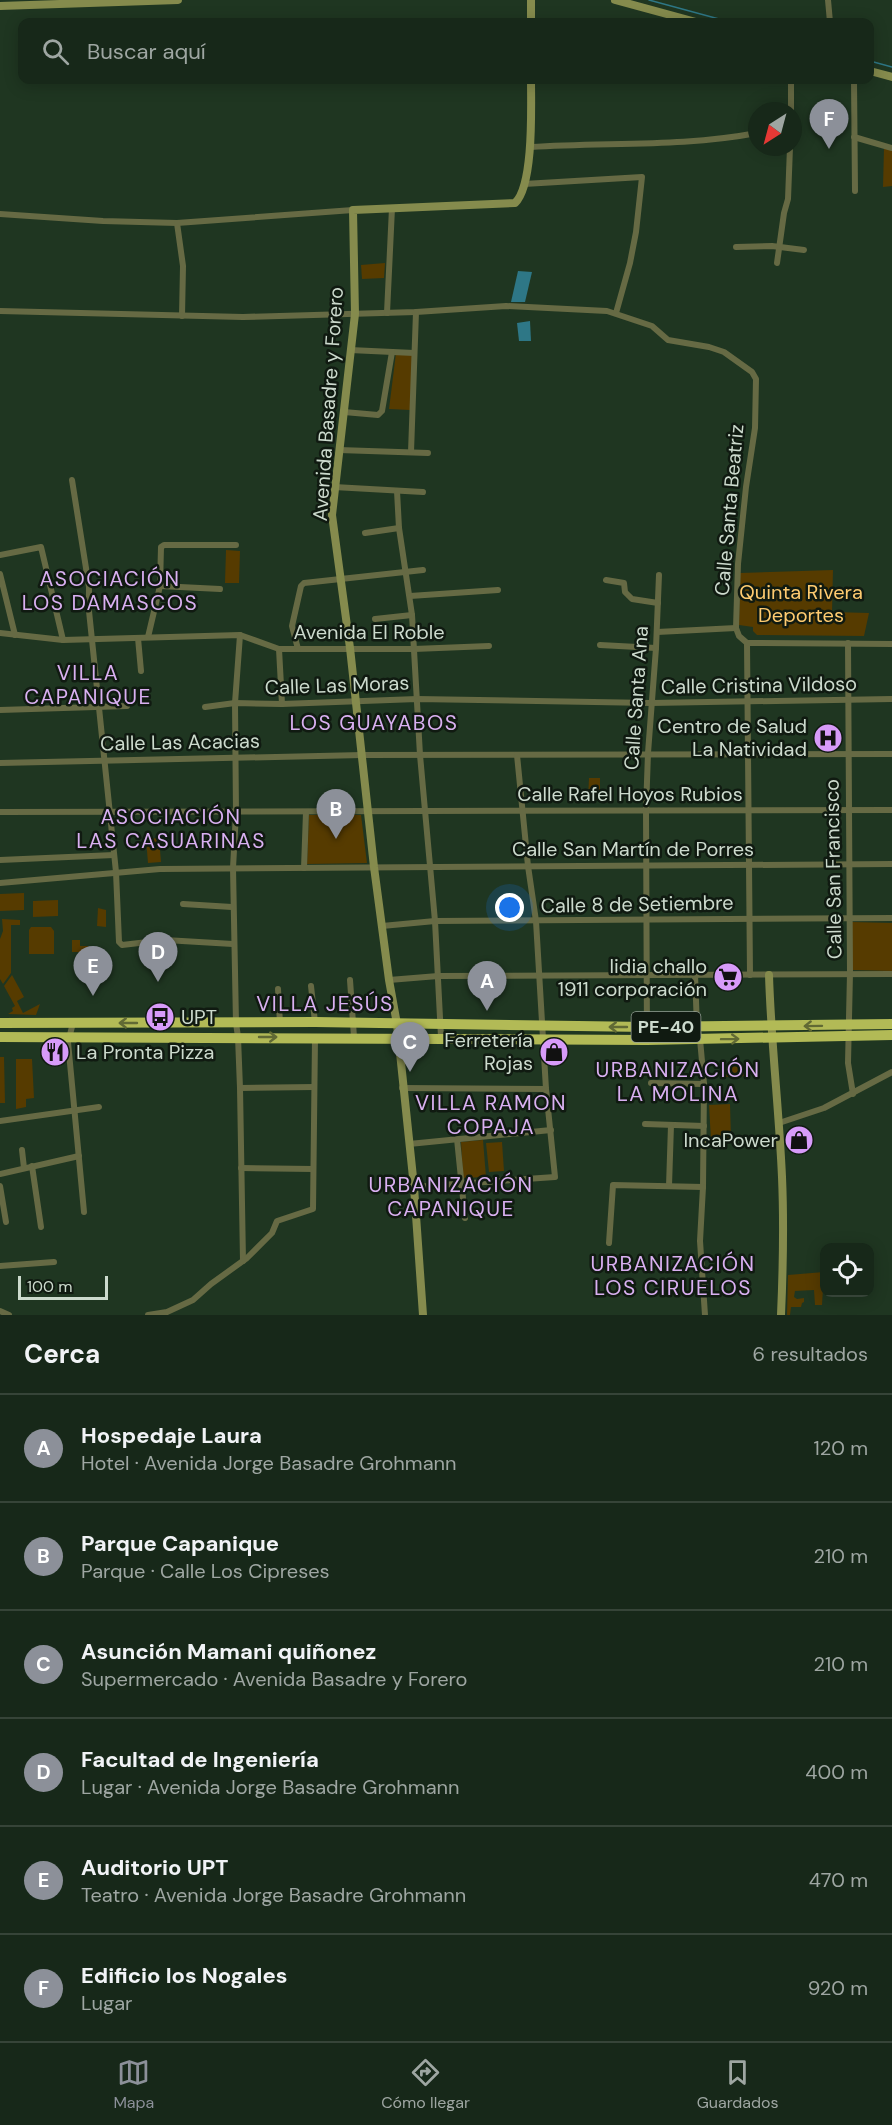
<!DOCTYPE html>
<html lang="es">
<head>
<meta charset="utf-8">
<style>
  body { margin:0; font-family:"DM Sans",sans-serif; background:#203022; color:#f1f3f6 }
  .controls { position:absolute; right:18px; bottom:18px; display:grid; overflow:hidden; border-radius:12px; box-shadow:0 3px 15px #0003 }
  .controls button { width:54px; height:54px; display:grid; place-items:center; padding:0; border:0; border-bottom:2px solid #364438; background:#172819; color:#f1f3f6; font:30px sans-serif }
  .compass { position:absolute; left:748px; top:102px; width:54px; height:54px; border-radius:50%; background:#172819; box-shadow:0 3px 15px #0003; rotate:216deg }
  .scale { position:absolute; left:18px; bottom:15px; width:90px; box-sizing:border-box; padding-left:6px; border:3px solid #ccdacd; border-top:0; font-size:16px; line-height:21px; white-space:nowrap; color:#ccdacd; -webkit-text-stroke:4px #101a11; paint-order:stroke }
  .you { position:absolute; left:510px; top:908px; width:21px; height:21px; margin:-15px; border:4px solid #fff; border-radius:50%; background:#1a73e8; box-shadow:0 0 0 9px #1a73e833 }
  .badge { display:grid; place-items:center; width:39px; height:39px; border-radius:50%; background:#8c9099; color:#fff; font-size:20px; font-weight:700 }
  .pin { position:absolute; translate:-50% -50px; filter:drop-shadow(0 2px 3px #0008) }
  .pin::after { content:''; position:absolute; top:32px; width:21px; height:18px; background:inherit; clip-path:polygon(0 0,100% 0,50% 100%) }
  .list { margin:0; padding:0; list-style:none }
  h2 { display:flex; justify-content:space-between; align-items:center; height:78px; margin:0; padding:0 24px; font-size:26px }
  h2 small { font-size:20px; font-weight:400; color:#9ea6a2 }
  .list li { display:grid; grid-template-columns:39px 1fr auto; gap:18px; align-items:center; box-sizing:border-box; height:108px; padding:0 24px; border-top:2px solid #364438 }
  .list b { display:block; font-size:22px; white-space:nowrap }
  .list p { margin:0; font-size:20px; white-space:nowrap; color:#9ea6a2 }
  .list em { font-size:20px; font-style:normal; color:#9ea6a2 }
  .icon { flex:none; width:33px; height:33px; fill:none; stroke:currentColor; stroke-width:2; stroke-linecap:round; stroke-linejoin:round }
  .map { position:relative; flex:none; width:892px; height:1315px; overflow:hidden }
  .search { position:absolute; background:#172819; box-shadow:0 3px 15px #0003; left:18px; right:18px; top:18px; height:66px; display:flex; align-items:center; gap:15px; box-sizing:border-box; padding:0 21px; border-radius:12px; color:#9ea6a2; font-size:22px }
  .sheet { height:726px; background:#172819 }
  nav { display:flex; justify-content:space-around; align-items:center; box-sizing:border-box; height:84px; border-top:2px solid #364438; background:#172819; font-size:16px; color:#9ea6a2 }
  nav a { display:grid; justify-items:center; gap:3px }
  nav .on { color:#8c9099 }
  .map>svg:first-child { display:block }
  .green { fill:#563b00 }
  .water { fill:#2e7786 }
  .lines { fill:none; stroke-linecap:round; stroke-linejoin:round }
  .stream { stroke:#2e7786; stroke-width:1.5 }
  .street { stroke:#666a44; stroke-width:6 }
  .secondary { stroke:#858b4d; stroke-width:8 }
  .highway { stroke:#b2ba56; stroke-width:10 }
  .oneway { stroke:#616a34 }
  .labels { text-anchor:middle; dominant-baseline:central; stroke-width:5; stroke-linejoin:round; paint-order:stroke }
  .shield { fill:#101a11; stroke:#94a095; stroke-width:1.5 }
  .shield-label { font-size:18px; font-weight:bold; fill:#ccdacd }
  .street-label { font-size:20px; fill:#ccdacd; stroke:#101a11 }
  .park-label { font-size:20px; fill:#fecb70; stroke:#101a11 }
  .poi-label { font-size:20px; fill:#ccdacd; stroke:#101a11; text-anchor:end }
  .neighbourhood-label { font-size:21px; letter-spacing:1.5px; fill:#d9b0f1; stroke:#101a11 }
</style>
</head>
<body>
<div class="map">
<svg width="892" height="1315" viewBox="0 0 892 1315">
  <rect width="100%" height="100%" fill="#1f3621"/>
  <g class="green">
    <polygon points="884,148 892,150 892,186 883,187"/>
    <polygon points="385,263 384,278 362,279 361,265"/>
    <polygon points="396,353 413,355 410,410 389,409"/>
    <polygon points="226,550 240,551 239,583 225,583"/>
    <polygon points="833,570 832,612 869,613 864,636 757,635 753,631 753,627 739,625 740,573"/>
    <polygon points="589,778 600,778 600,800 588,800"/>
    <polygon points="309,815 361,815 367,863 307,864"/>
    <polygon points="159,838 161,862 148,863 146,839"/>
    <polygon points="24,893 24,910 0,911 0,894"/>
    <polygon points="58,900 58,916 33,917 33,901"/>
    <polygon points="98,908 106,910 106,927 97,926"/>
    <polygon points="2,919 20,920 20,925 11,925 11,973 3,984 0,979 0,939 3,931"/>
    <polygon points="852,922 892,923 892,971 851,970"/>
    <polygon points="31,927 51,927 54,931 54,954 29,954 29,930"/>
    <polygon points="72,940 80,940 80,946 88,946 88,952 72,952"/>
    <polygon points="12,975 24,997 17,1001 23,1013 40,1004 36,1015 8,1014 13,1011 12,1008 15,1006 4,986"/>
    <polygon points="0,1057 4,1057 5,1103 0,1103"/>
    <polygon points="16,1059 32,1059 34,1098 26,1099 26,1107 16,1109"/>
    <polygon points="748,1066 748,1076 725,1077 725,1067"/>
    <polygon points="730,1104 731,1139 711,1140 709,1105"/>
    <polygon points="483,1140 486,1177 463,1178 461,1142"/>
    <polygon points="502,1142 504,1171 489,1172 486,1143"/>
    <polygon points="824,1272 822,1305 815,1305 814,1290 795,1291 794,1297 797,1299 804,1298 804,1302 802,1303 801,1307 791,1307 790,1315 787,1315 788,1275"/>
  </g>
  <g class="water">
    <polygon points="518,271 532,272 525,302 511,302"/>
    <polygon points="530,321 531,341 519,341 517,323"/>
  </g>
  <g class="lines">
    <g class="stream">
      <polyline points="649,0 730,22"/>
      <polyline points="870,61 892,67"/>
    </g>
    <g class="street">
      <polyline points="828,0 830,22"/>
      <polyline points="854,80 855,191"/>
      <polyline points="791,111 791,80"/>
      <polyline points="854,137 892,148"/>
      <path d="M531,147C607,142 683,147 757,133"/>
      <polyline points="524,184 642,177 636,232 630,263 616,313"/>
      <polyline points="0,214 103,221 177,223 353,210"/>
      <polyline points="177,223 183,266 182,316"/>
      <polyline points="736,247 772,246 804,250"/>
      <polyline points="777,263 784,213 788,199 790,147"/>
      <polyline points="0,311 243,317 416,312 506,306 607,311 652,326 668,340 709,347 724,352 752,372 756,379 755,428 746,487 738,564 736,628 739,636 747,643 750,975"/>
      <polyline points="387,313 392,208"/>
      <polyline points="350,350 414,353"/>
      <polyline points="344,412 378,415 382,411 392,352"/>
      <polyline points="339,450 428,453"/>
      <polyline points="411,452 416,312"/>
      <polyline points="72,480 89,587 89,611 116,872 119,942 122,945 165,940 233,944"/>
      <polyline points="334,487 423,492"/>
      <polyline points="397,491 399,528 412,615 420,755 435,921 441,1037"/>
      <polyline points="365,533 399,528"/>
      <polyline points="0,555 41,547 63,640"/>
      <polyline points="0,574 15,635"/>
      <polyline points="606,580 624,583 625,592 632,599 658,603"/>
      <polyline points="160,586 220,589"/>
      <polyline points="410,596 498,590"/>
      <polyline points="375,619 412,615"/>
      <polyline points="657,632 736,628"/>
      <polyline points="0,633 63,640 240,635 279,649 414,649 489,646"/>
      <polyline points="240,635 235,703 236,813 233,868 236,1023 238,1037 240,1088 243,1261"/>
      <polyline points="148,637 160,586 161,547 164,545 236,545"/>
      <polyline points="138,638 141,671"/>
      <polyline points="747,643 892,644"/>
      <polyline points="848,643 850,973 848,1063 853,1094"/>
      <polyline points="600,645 656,648"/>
      <polyline points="279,649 282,704"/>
      <polyline points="298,649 292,626 301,586 304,583 423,570"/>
      <polyline points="205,707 235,703 282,704 417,699 651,703 892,699"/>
      <polyline points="0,710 127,706"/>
      <polyline points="0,763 362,755 892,754"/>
      <polyline points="0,812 892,810"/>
      <polyline points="0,860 114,855"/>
      <polyline points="304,868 306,812"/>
      <polyline points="0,883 160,869 892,864"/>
      <polyline points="183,904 232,907"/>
      <polyline points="382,926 435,921 892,918"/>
      <polyline points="695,974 697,1027 700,1039 704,1084 703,1187 700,1241 705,1315"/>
      <polyline points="350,980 354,1037"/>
      <polyline points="389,980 438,976 892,974"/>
      <polyline points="311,986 315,1022"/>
      <polyline points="278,989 280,1023"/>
      <polyline points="73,1023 68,1042 84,1212"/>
      <polyline points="647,1040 646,810 648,753 656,648 659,575"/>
      <polyline points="651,1083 704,1084"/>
      <polyline points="240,1088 314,1087"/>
      <polyline points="402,1088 546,1089"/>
      <polyline points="0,1121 99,1107"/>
      <polyline points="779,1123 824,1108 892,1072"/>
      <polyline points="645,1124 704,1126"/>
      <polyline points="457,1139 465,1218"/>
      <polyline points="409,1144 551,1130"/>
      <polyline points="22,1150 24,1168"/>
      <polyline points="32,1166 41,1227"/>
      <polyline points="241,1168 313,1169"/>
      <polyline points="0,1174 79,1156"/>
      <polyline points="0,1186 6,1222"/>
      <polyline points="669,1186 671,1125"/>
      <polyline points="414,1187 555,1177 546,1089 536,921 528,866 517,755"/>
      <polyline points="609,1243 613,1185 703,1187"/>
      <polyline points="0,1266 54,1262"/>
      <polyline points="0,1311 9,1315"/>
      <polyline points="148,1315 167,1312 193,1300 211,1284 247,1258 272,1233 277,1221 313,1209 315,1038"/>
    </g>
    <g class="secondary">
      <polyline points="531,0 531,22"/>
      <polyline points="615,0 696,22"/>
      <polyline points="0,6 178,0"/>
      <polyline points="870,71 892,77"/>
      <path d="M769,975C771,1042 779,1109 782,1177C784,1223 783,1269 781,1315"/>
      <path d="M423,1315L414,1187L397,1024L389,980L374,867L350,648L332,515L355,314L353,210L515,203C534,185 531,106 531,80"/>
    </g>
    <g class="highway">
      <polyline points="0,1023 315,1022 647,1027 892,1024"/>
      <polyline points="0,1037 647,1040 892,1035"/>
    </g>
  </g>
  <defs><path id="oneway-shaft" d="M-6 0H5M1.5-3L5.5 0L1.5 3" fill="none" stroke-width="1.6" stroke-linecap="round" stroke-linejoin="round" transform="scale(1.5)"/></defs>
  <g class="oneway">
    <use href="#oneway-shaft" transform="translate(128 1023) rotate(-180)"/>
    <use href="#oneway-shaft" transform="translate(813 1026) rotate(179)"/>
    <use href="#oneway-shaft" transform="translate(618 1027) rotate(-180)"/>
    <use href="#oneway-shaft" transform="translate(268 1037)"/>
    <use href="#oneway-shaft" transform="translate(730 1039) rotate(-1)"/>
  </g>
  <defs>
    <g id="hospital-disc" transform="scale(1.5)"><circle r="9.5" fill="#d79bf9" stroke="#101a11"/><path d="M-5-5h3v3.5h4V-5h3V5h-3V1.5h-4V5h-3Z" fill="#111"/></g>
    <g id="supermarket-disc" transform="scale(1.5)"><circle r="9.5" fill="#d79bf9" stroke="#101a11"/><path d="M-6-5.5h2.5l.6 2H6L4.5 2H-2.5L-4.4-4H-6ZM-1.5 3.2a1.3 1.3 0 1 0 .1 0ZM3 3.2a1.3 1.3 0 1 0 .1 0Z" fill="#111"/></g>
    <g id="bus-disc" transform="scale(1.5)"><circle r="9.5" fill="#d79bf9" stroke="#101a11"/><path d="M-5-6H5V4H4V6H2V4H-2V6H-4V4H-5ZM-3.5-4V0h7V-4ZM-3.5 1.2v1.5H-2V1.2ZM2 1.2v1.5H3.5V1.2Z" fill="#111"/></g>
    <g id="restaurant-disc" transform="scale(1.5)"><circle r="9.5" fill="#d79bf9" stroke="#101a11"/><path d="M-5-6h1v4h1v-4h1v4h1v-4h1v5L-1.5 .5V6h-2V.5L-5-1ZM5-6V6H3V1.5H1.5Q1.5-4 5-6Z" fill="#111"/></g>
    <g id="shop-disc" transform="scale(1.5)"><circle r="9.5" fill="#d79bf9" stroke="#101a11"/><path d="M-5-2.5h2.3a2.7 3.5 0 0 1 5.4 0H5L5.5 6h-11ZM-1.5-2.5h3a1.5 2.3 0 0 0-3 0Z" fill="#111"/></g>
  </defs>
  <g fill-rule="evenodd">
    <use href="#hospital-disc" x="828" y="738"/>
    <use href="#supermarket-disc" x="728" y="977"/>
    <use href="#bus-disc" x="160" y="1017"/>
    <use href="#restaurant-disc" x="55" y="1052"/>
    <use href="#shop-disc" x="554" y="1052"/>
    <use href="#shop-disc" x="799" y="1140"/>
  </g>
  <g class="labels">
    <rect class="shield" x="631.5" y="1012" width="69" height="30" rx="4.5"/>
    <g class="shield-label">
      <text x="666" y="1027">PE-40</text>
    </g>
    <g class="street-label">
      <text transform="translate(328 404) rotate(-86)">Avenida Basadre y Forero</text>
      <text transform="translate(729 510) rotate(-85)">Calle Santa Beatriz</text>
      <text x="369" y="632">Avenida El Roble</text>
      <text transform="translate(337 685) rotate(-2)">Calle Las Moras</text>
      <text transform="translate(759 685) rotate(-1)">Calle Cristina Vildoso</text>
      <text transform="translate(636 698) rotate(-86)">Calle Santa Ana</text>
      <text transform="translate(180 742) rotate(-1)">Calle Las Acacias</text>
      <text x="630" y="794">Calle Rafel Hoyos Rubios</text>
      <text x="633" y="849">Calle San Martín de Porres</text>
      <text transform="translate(833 869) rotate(-91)">Calle San Francisco</text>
      <text transform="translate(637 904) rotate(-1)">Calle 8 de Setiembre</text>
    </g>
    <g class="park-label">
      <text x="801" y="592">Quinta Rivera<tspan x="801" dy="23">Deportes</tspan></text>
    </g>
    <g class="poi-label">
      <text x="807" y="726">Centro de Salud<tspan x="807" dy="23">La Natividad</tspan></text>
      <text x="707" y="966">lidia challo<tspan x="707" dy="23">1911 corporación</tspan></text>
      <text x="181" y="1017" text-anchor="start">UPT</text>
      <text x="533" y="1040">Ferretería<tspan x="533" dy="23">Rojas</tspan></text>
      <text x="76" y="1052" text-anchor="start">La Pronta Pizza</text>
      <text x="778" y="1140">IncaPower</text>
    </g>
    <g class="neighbourhood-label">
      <text x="110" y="579">ASOCIACIÓN<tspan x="110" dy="24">LOS DAMASCOS</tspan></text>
      <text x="88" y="673">VILLA<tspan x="88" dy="24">CAPANIQUE</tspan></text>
      <text x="374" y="723">LOS GUAYABOS</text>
      <text x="171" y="817">ASOCIACIÓN<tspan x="171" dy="24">LAS CASUARINAS</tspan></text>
      <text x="325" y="1004">VILLA JESÚS</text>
      <text x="678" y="1070">URBANIZACIÓN<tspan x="678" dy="24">LA MOLINA</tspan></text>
      <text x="491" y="1103">VILLA RAMON<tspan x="491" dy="24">COPAJA</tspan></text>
      <text x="451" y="1185">URBANIZACIÓN<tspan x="451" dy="24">CAPANIQUE</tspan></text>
      <text x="673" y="1264">URBANIZACIÓN<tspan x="673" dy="24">LOS CIRUELOS</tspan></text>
    </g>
  </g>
</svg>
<div class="controls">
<button><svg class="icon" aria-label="locate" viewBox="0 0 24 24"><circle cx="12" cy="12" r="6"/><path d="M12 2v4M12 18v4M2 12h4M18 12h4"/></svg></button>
</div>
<svg class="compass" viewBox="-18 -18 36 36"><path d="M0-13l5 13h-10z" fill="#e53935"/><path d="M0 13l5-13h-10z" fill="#9ea6a2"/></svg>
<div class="scale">100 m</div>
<div class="you"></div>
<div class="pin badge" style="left:487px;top:1011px">A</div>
<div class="pin badge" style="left:336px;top:839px">B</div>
<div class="pin badge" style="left:410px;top:1072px">C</div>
<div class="pin badge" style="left:158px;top:982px">D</div>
<div class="pin badge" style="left:93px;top:996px">E</div>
<div class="pin badge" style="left:829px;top:149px">F</div>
<div class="search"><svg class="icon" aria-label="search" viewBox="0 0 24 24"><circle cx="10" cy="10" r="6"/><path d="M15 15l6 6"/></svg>Buscar aquí</div>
</div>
<section class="sheet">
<h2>Cerca<small>6 resultados</small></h2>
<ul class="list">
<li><span class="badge">A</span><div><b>Hospedaje Laura</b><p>Hotel · Avenida Jorge Basadre Grohmann</p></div><em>120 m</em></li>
<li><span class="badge">B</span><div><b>Parque Capanique</b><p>Parque · Calle Los Cipreses</p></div><em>210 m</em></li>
<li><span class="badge">C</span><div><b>Asunción Mamani quiñonez</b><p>Supermercado · Avenida Basadre y Forero</p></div><em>210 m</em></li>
<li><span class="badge">D</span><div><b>Facultad de Ingeniería</b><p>Lugar · Avenida Jorge Basadre Grohmann</p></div><em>400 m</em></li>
<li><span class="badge">E</span><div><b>Auditorio UPT</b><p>Teatro · Avenida Jorge Basadre Grohmann</p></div><em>470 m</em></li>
<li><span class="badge">F</span><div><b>Edificio los Nogales</b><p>Lugar</p></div><em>920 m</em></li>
</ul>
</section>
<nav>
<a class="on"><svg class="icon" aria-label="map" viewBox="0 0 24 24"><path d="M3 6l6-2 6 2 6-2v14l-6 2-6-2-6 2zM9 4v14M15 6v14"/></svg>Mapa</a>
<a><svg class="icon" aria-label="directions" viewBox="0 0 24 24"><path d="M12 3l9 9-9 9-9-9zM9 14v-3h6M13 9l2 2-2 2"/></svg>Cómo llegar</a>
<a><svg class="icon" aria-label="saved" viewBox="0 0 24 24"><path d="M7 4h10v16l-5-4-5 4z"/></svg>Guardados</a>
</nav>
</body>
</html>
